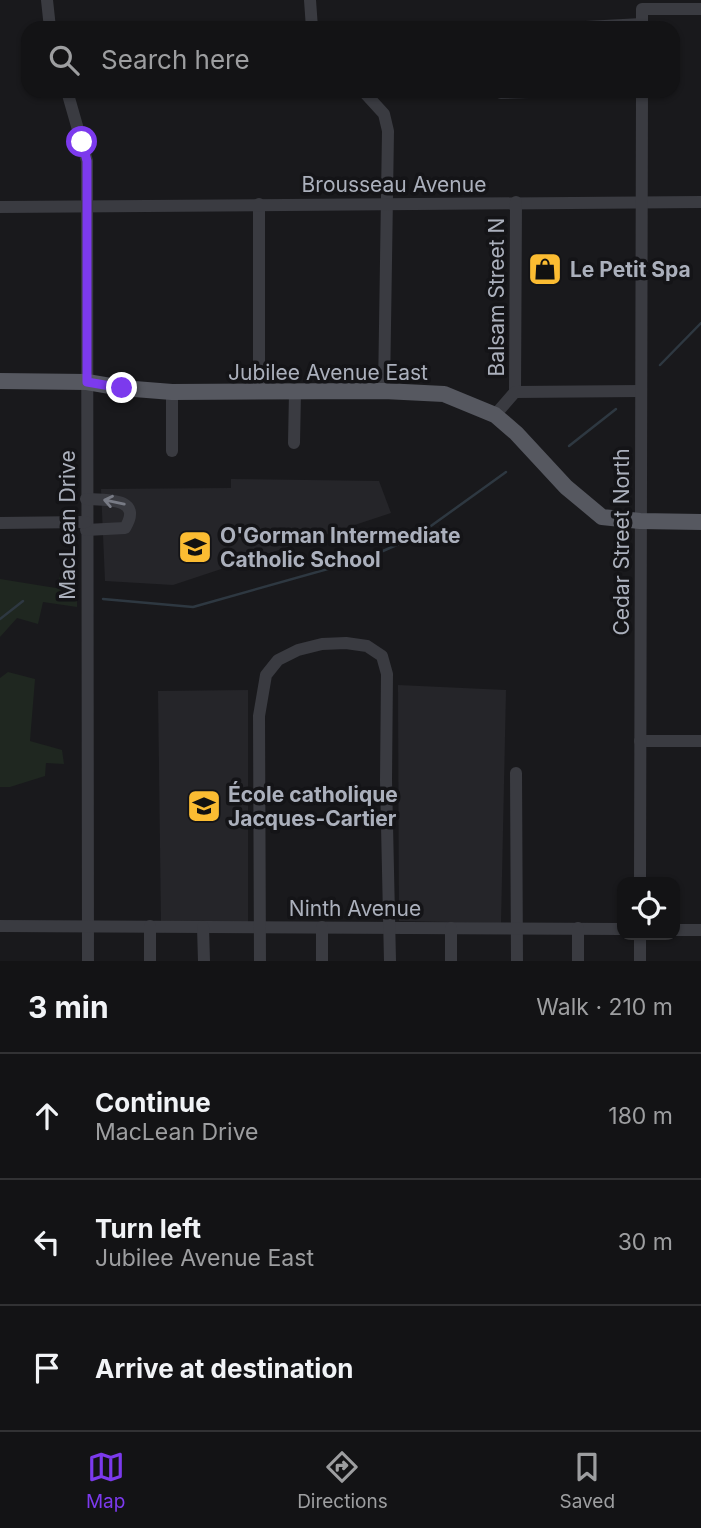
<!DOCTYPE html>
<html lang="en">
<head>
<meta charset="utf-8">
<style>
  body { margin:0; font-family:Inter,sans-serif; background:#1c1c1e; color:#f1f3f6 }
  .controls { position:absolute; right:21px; bottom:21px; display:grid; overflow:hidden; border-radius:14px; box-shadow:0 2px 5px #0004 }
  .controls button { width:63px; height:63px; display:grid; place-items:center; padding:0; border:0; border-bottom:2px solid #323234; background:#131315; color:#f1f3f6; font:35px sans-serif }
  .stop { position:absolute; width:21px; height:21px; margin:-16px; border:5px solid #7c3aed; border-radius:50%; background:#fff }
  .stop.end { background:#7c3aed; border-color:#fff; box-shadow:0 2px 7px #0008 }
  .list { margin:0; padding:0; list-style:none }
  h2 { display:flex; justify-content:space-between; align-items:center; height:91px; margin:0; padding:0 28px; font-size:30px }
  h2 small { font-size:23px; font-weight:400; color:#9d9ea0 }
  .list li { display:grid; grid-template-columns:46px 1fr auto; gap:21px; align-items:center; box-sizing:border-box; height:126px; padding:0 28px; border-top:2px solid #323234 }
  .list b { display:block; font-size:26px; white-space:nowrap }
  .list p { margin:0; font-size:23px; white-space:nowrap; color:#9d9ea0 }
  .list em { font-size:23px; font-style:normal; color:#9d9ea0 }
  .icon { flex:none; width:38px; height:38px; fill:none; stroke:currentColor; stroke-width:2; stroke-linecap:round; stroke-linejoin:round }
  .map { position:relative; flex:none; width:701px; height:961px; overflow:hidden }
  .search { position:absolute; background:#131315; box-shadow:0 2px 5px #0004; left:21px; right:21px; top:21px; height:77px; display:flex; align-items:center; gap:18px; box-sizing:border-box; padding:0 24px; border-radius:21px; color:#9d9ea0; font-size:26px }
  .sheet { height:469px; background:#131315 }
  nav { display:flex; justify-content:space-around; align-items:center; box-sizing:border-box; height:98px; border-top:2px solid #323234; background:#131315; font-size:19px; color:#9d9ea0 }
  nav a { display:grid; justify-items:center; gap:4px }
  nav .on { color:#7c3aed }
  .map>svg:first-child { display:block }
  .built { fill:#252529 }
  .green { fill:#1f2720 }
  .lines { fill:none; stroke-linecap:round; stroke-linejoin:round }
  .stream { stroke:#2e3841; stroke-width:2.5 }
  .minor { stroke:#3a3b41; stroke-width:12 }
  .major { stroke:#565860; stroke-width:16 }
  .oneway { stroke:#787b85 }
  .route { stroke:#7c3aed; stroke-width:9 }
  .labels { text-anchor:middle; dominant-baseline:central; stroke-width:7; stroke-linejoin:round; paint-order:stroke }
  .street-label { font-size:21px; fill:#abb0bc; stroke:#141417 }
  .poi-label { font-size:21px; font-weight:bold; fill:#abb0bc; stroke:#141417; text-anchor:start }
</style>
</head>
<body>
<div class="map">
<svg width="701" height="961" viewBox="0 0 701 961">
  <rect width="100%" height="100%" fill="#19191c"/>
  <g class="built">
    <polygon points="231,479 379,481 391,513 173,585 105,581 101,489 231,488"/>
    <polygon points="398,685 506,690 501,923 399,921"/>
    <polygon points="248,690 248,922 161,923 158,691"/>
  </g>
  <g class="green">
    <polygon points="62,570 77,582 77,607 43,602 38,624 17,618 0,637 0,579 56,588"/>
    <polygon points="8,672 35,679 30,741 62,750 64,764 46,763 45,776 10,787 0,787 0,678"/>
  </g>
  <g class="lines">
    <g class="stream">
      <polyline points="660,365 701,323"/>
      <polyline points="569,446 616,409"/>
      <polyline points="103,599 193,607 367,558 417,536 506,472"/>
      <polyline points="0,619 23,601"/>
    </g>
    <g class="minor">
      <polyline points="47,0 50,28"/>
      <polyline points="310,0 312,28"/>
      <polyline points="567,28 642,24"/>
      <polyline points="642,28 642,9 701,9"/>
      <polyline points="67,91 87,161 88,961"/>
      <polyline points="363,91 384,114 388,131 384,391"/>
      <polyline points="496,91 501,93 557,91"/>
      <polyline points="259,204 259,393"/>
      <polyline points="0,207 701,202"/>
      <polyline points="515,392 516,202"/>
      <polyline points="495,415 515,392 641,391"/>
      <polyline points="294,443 295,392"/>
      <polyline points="172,451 172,392"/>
      <path d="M86,499C105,500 144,497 125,528L86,530"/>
      <polyline points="0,523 86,522"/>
      <polyline points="640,741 701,741"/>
      <polyline points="516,773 517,961"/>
      <polyline points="640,882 642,91"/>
      <polyline points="0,926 622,929"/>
      <polyline points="150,926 150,961"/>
      <polyline points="203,927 204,961"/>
      <polyline points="322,927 322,961"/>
      <polyline points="578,928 578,961"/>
      <polyline points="675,930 701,930"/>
      <polyline points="640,935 640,961"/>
      <polyline points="260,961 259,716 266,675 278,660 298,650 322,644 346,643 367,646 382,656 387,674 386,780 390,961"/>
      <polyline points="451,961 451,928"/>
    </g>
    <polyline class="major" points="0,381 87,382 122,388 172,392 384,391 444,394 495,415 516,433 566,487 602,517 640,521 701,522"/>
  </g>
  <defs><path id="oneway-shaft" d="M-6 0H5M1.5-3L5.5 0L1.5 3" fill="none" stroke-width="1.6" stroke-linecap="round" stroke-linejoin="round" transform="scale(1.75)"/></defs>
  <use class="oneway" href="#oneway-shaft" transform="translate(114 502) rotate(-168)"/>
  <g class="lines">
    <polyline class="route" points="82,142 87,161 87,382 122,388"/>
  </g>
  <defs>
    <g id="shop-square" transform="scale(1.75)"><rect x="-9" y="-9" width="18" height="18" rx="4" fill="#fbbc32" stroke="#141417"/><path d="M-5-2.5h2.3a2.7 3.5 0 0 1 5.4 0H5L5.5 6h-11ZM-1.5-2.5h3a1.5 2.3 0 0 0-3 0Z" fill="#111"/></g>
    <g id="school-square" transform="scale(1.75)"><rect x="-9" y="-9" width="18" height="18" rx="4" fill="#fbbc32" stroke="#141417"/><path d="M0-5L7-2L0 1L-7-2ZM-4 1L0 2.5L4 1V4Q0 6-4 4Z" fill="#111"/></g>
  </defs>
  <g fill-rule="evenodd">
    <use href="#shop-square" x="545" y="269"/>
    <use href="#school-square" x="195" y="547"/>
    <use href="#school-square" x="204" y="806"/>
  </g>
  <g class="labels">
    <g class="street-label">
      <text x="394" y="184">Brousseau Avenue</text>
      <text transform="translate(496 297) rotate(-90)">Balsam Street N</text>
      <text x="328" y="372">Jubilee Avenue East</text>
      <text transform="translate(67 525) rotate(-90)">MacLean Drive</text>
      <text transform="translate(621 542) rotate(-90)">Cedar Street North</text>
      <text x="355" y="908">Ninth Avenue</text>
    </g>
    <g class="poi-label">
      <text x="570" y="269">Le Petit Spa</text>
      <text x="220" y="535">O'Gorman Intermediate<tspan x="220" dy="24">Catholic School</tspan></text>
      <text x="228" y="794">École catholique<tspan x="228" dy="24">Jacques-Cartier</tspan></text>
    </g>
  </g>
</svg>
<div class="controls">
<button><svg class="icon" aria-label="locate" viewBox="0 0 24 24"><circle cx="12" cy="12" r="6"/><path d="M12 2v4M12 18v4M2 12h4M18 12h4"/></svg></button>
</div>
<div class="stop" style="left:82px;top:142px"></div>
<div class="stop end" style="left:122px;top:388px"></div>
<div class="search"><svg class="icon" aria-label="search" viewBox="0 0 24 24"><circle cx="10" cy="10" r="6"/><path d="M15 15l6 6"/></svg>Search here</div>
</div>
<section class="sheet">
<h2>3 min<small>Walk · 210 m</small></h2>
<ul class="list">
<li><svg class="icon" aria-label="ahead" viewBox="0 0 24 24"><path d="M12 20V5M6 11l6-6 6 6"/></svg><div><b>Continue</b><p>MacLean Drive</p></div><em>180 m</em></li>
<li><svg class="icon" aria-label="left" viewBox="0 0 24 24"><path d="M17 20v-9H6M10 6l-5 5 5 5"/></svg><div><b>Turn left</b><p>Jubilee Avenue East</p></div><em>30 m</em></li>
<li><svg class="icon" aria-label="arrive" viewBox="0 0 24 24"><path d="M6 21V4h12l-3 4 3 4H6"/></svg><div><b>Arrive at destination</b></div></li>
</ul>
</section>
<nav>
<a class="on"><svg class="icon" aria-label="map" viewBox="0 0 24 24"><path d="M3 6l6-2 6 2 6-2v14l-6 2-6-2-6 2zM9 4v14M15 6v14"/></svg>Map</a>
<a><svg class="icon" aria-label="directions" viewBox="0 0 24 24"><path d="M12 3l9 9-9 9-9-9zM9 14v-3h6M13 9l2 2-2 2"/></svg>Directions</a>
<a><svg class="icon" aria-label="saved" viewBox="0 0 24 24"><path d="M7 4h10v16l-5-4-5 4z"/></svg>Saved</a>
</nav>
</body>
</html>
